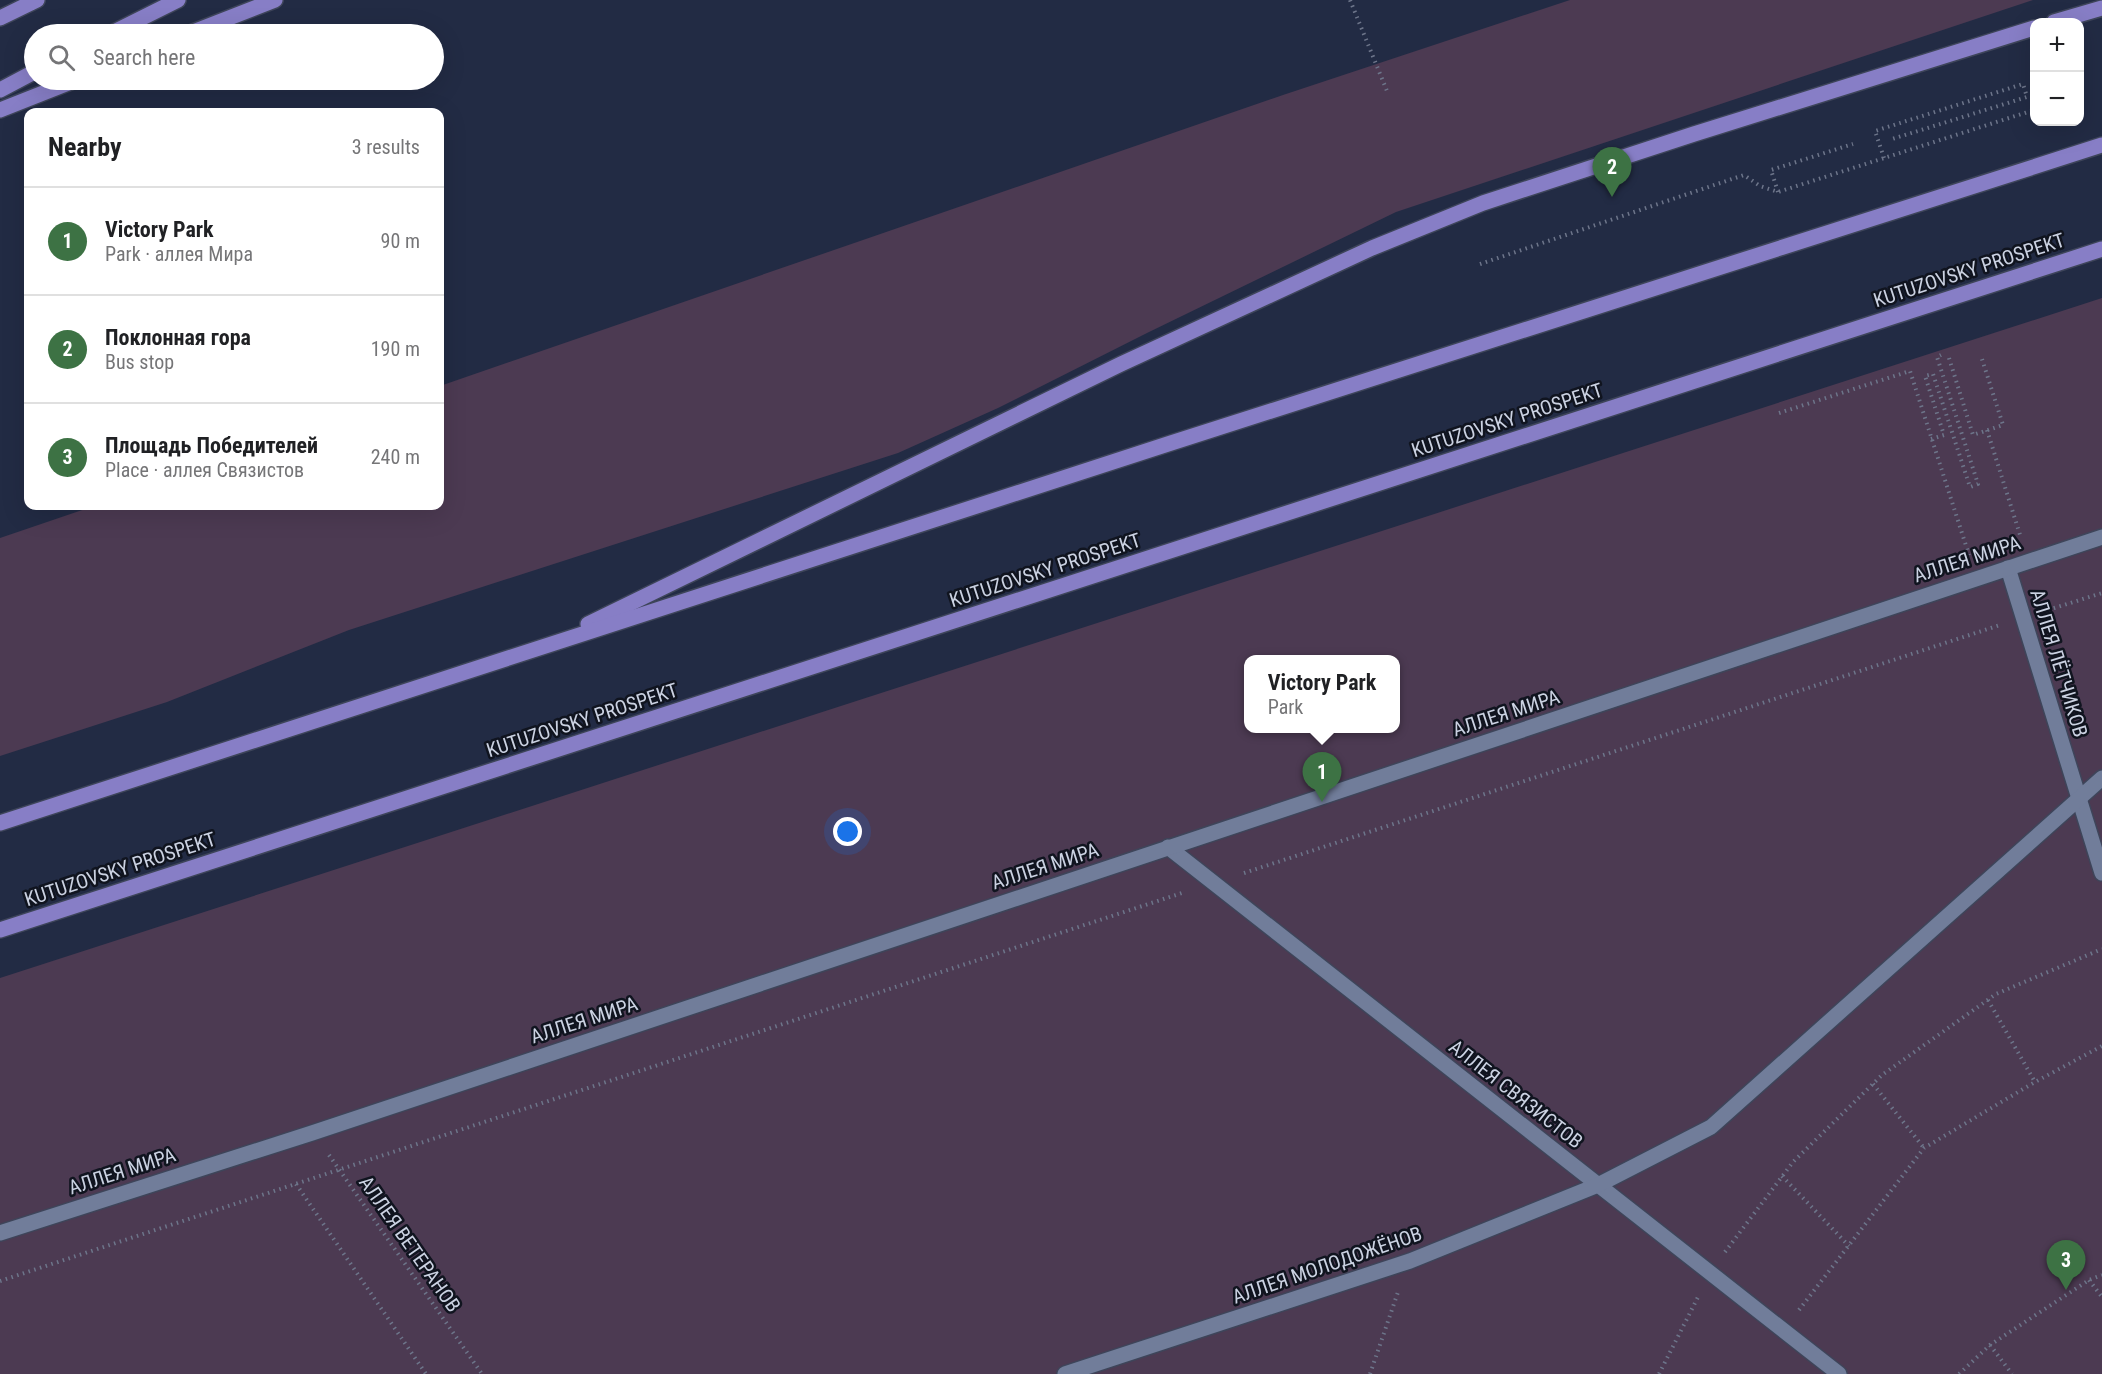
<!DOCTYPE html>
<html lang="en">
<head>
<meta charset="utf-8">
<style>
  body { margin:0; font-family:"Roboto Condensed",sans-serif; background:#f6f6f6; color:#202124 }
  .controls { position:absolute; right:18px; top:18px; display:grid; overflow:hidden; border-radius:12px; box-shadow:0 6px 24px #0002 }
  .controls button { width:54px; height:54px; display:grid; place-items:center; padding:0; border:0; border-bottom:2px solid #e0e0e0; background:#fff; color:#202124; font:30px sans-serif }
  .you { position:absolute; left:848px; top:832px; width:21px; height:21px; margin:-15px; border:4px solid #fff; border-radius:50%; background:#1a73e8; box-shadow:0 0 0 9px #1a73e833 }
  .badge { display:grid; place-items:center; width:39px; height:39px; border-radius:50%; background:#3d7244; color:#fff; font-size:20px; font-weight:700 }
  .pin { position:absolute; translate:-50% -50px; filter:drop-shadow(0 2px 3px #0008) }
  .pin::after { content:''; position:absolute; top:32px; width:21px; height:18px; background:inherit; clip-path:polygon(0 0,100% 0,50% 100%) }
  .popup { position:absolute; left:1244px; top:655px; width:156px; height:78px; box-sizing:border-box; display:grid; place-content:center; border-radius:12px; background:#fff; filter:drop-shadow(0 2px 4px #0005); font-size:20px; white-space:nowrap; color:#757577 }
  .popup b { font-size:22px; color:#202124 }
  .popup::after { content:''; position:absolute; left:50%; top:100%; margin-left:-12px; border:12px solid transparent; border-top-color:#fff }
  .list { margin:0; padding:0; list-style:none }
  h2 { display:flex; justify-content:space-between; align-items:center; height:78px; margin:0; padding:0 24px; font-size:26px }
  h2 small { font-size:20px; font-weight:400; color:#757577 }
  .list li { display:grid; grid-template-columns:39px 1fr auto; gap:18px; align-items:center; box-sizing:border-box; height:108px; padding:0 24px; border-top:2px solid #e0e0e0 }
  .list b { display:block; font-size:22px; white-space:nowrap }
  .list p { margin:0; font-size:20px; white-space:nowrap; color:#757577 }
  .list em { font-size:20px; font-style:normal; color:#757577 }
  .icon { flex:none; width:33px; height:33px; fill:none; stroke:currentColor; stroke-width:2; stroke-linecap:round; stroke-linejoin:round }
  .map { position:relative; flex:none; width:2102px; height:1374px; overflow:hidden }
  .search { position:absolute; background:#fff; box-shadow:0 6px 24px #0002; left:24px; top:24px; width:420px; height:66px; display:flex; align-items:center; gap:15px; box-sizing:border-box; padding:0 21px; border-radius:33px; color:#757577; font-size:22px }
  .panel { position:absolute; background:#fff; box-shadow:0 6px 24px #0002; left:24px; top:108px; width:420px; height:402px; border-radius:12px }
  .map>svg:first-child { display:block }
  .green { fill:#4c3a52; fill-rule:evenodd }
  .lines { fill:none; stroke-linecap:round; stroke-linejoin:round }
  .minor-casing { stroke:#3e455a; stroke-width:18 }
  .major-casing { stroke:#3e455a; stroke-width:18 }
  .path { stroke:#6d758a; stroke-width:4; stroke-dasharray:1.5 4.5; stroke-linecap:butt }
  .minor { stroke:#717d9a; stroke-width:15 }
  .major { stroke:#877ec6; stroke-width:15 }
  .labels { text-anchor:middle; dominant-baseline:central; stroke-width:5; stroke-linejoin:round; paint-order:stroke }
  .street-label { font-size:20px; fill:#cbd2e2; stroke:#10141f }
</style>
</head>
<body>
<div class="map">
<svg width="2102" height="1374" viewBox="0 0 2102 1374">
  <rect width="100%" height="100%" fill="#222b44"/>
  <g class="green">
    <polygon points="1570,0 2033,0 1396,212 1147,333 998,408 898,453 349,630 167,702 0,756 0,538 94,506 440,506 440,386 1283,95"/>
    <path d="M2102,298V1374H0V978ZM1248,660H1396V728H1248Z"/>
  </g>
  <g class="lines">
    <g class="minor-casing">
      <g id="minor">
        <polyline points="2008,568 2102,873"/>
        <polyline points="1168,847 1839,1374"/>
        <polyline points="0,1233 312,1133 2102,537"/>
        <polyline points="1065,1374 1410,1261 1598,1185 1711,1127 2102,778"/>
      </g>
    </g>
    <g class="major-casing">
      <g id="major">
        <polyline points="0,18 37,0"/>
        <polyline points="2054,22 2102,8"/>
        <polyline points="110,34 178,0"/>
        <polyline points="188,34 275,0"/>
        <polyline points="0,90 34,72"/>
        <polyline points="0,110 76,80"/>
        <polyline points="588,624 1121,364 1372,248 1483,203 1694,134 2034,28"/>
        <polyline points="0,823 1171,443 2102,145"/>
        <polyline points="0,930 2102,249"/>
      </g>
    </g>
    <g class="path">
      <polyline points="1350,0 1387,91"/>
      <polyline points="1884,158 1875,131 2023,84 2027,97 1889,140"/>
      <polyline points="1778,192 1771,170 1853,144"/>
      <polyline points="1480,264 1744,175 1760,186 1778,192 2034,110"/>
      <polyline points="1949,358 1973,435 2003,425 1981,356"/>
      <polyline points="1779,413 1910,371 1969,555"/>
      <polyline points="1987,430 2021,538"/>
      <polyline points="1931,439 1944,435 1925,376 1933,374 1970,487 1978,484 1937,357 1941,355"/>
      <polyline points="2048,610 2102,593"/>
      <polyline points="1244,873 2000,625"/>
      <polyline points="1988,1000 2035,1082"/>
      <polyline points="1873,1084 1924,1148"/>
      <polyline points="329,1155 482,1374"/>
      <polyline points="1782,1176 1849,1246"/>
      <polyline points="296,1184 426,1374"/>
      <polyline points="1725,1252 1793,1162 1882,1075 1996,994 2102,949"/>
      <polyline points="2089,1280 2102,1297"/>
      <polyline points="0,1281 1185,892"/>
      <polyline points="1799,1310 1924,1148 2035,1082 2102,1046"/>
      <polyline points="1990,1345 2012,1374"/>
      <polyline points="1370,1374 1398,1292"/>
      <polyline points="1659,1374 1698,1297"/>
      <polyline points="1959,1374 1990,1345 2089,1280 2102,1275"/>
    </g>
    <use href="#minor" class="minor"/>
    <use href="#major" class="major"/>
  </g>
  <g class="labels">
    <g class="street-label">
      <text transform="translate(1969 270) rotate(-18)">KUTUZOVSKY PROSPEKT</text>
      <text transform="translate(1507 420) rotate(-18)">KUTUZOVSKY PROSPEKT</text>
      <text transform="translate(1967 559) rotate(-18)">АЛЛЕЯ МИРА</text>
      <text transform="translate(1045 570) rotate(-18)">KUTUZOVSKY PROSPEKT</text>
      <text transform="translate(2059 663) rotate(73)">АЛЛЕЯ ЛЁТЧИКОВ</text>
      <text transform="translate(1506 713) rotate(-18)">АЛЛЕЯ МИРА</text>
      <text transform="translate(582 720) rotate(-18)">KUTUZOVSKY PROSPEKT</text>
      <text transform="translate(1045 866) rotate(-18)">АЛЛЕЯ МИРА</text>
      <text transform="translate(120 869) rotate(-18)">KUTUZOVSKY PROSPEKT</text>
      <text transform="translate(584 1020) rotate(-18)">АЛЛЕЯ МИРА</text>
      <text transform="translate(1516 1094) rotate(38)">АЛЛЕЯ СВЯЗИСТОВ</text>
      <text transform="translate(122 1171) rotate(-18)">АЛЛЕЯ МИРА</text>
      <text transform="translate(410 1244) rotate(55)">АЛЛЕЯ ВЕТЕРАНОВ</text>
      <text transform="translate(1327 1265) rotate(-19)">АЛЛЕЯ МОЛОДОЖЁНОВ</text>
    </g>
  </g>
</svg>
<div class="controls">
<button>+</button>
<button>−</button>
</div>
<div class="you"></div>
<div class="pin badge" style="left:1322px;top:802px">1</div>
<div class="popup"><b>Victory Park</b>Park</div>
<div class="pin badge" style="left:1612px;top:197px">2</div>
<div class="pin badge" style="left:2066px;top:1290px">3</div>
<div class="search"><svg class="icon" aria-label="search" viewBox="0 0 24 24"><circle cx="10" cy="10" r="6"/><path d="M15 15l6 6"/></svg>Search here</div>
<section class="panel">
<h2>Nearby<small>3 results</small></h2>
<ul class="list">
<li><span class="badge">1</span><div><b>Victory Park</b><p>Park · аллея Мира</p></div><em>90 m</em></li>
<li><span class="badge">2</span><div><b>Поклонная гора</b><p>Bus stop</p></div><em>190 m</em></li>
<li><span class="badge">3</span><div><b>Площадь Победителей</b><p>Place · аллея Связистов</p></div><em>240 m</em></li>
</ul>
</section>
</div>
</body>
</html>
